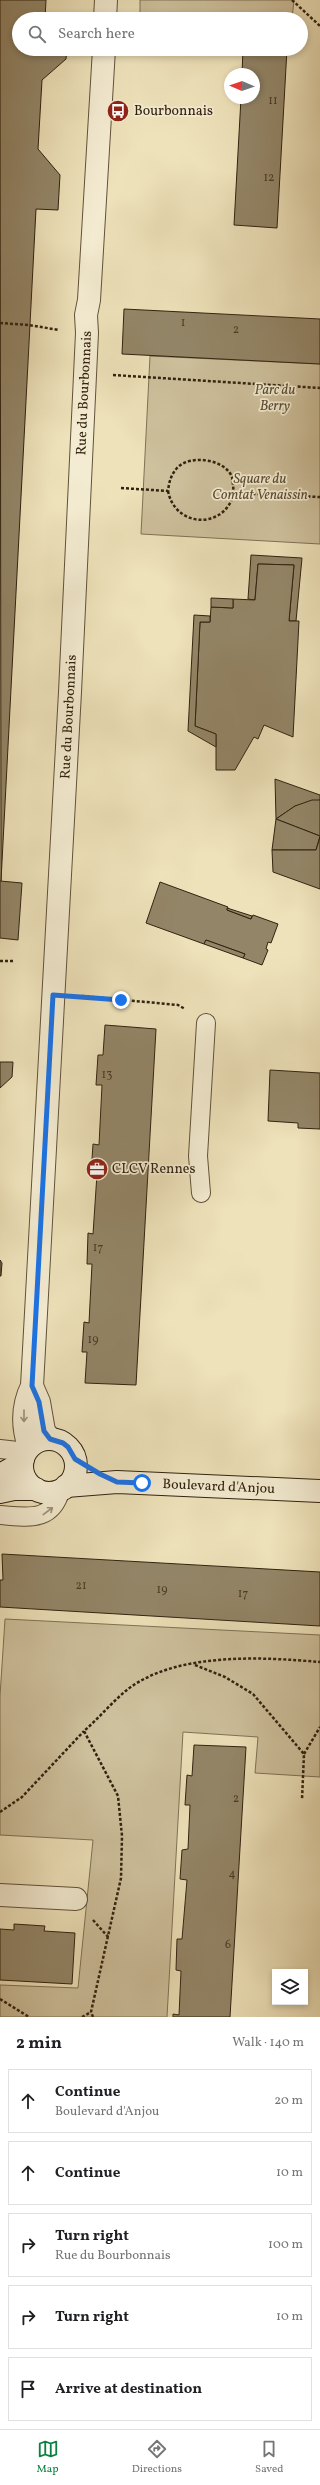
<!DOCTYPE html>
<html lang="en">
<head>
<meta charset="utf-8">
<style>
  body { margin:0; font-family:Vollkorn,serif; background:#f2f2f2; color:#202124 }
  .controls { position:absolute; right:12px; bottom:12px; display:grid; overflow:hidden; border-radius:0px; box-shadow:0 2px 6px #0003 }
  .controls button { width:36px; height:36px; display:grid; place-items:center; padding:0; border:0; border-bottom:1px solid #e0e0e0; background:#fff; color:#202124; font:20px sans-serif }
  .compass { position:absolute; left:224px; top:68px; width:36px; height:36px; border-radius:50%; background:#fff; box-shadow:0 2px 6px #0003; rotate:272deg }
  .stop { position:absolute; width:12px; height:12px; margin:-9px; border:3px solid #1a73e8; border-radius:50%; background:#fff }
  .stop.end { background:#1a73e8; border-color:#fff; box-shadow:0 1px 4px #0008 }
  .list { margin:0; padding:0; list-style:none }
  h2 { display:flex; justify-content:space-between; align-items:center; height:52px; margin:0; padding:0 16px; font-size:17px }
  h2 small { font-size:13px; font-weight:400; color:#757577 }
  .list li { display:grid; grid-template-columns:26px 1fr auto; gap:12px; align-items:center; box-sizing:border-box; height:64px; margin:0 8px 8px; padding:0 8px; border:1px solid #e0e0e0; border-radius:0px }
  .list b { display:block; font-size:15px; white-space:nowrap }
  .list p { margin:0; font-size:13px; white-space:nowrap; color:#757577 }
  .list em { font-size:13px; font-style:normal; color:#757577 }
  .icon { flex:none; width:22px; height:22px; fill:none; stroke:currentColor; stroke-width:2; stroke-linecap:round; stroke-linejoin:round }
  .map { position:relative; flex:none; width:320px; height:2017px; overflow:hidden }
  .search { position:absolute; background:#fff; box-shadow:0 2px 6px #0003; left:12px; right:12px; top:12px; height:44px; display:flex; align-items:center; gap:10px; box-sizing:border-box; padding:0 14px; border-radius:22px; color:#757577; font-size:15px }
  .sheet { height:412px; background:#fff }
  nav { display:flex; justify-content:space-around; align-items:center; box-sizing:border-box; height:56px; border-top:1px solid #e0e0e0; background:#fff; font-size:11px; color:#757577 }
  nav a { display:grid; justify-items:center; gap:2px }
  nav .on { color:#0b8043 }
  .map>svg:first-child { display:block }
  .green { fill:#cec19d; stroke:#7f7256 }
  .building { fill:#938668; stroke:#30220f }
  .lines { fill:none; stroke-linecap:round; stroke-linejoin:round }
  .lane-casing { stroke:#60523a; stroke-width:20 }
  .street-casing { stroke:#60523a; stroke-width:24 }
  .secondary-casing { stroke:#30220f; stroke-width:24 }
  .path { stroke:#30220f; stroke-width:2.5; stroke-dasharray:3 2; stroke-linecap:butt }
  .lane { stroke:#f4ecd2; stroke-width:18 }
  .street { stroke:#f4ecd2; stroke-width:22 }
  .secondary { stroke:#f4ecd2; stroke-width:22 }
  .oneway { stroke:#9c917a }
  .route { stroke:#1a73e8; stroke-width:5 }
  .labels { text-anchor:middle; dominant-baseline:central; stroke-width:3.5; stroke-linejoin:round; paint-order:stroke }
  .number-label { font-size:12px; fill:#493b25 }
  .poi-label { font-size:14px; fill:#30220f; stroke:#f4ecd2; text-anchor:start }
  .park-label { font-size:14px; font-style:italic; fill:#584a32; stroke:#f4ecd2 }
  .street-label { font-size:14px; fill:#30220f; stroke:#f4ecd2 }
</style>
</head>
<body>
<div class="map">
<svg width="320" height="2017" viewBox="0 0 320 2017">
  <rect width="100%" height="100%" fill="#eee2ba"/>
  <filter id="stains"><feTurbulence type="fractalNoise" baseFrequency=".005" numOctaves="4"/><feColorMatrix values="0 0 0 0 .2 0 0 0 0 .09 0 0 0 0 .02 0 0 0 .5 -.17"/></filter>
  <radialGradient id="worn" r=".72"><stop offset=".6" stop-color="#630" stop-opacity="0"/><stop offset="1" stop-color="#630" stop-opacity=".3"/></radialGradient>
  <g class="green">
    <polygon points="140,0 294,0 292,19 140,19"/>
    <polygon points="150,356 320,364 320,544 141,534"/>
    <polygon points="5,1619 320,1635 320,1777 255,1773 258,1737 183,1732 167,2017 0,2017 0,1985 78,1988 93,1840 0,1835 0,1696"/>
  </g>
  <g class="building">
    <polygon points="0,0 46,0 45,19 19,19 19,49 67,49 66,59 42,80 38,149 60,175 58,210 36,209 1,881"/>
    <polygon points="243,49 287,49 277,228 234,225 241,98 254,98 254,74 242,74"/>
    <polygon points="124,309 320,319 320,364 122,354"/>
    <polygon points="251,555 302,558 296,621 289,621 294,565 258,564 255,600 248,599"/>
    <polygon points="258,564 294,565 289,621 299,621 293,737 264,725 258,739 254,737 235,770 216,770 216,734 195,726 200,622 210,622 211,607 233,608 233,599 255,600"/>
    <polygon points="211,598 233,599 233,608 211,607"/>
    <polygon points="194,615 210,616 210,622 200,622 195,726 216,734 216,747 188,731"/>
    <polygon points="275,779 320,795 320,800 295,806 276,819"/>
    <polygon points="312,800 320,800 320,836 276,819 295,806"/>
    <polygon points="276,819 320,836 316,850 272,850"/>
    <polygon points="320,837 320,889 273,872 272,850 316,850"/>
    <polygon points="0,881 22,883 18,940 0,938"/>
    <polygon points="160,882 228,907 227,910 251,919 253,915 278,924 271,943 268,942 266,949 268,950 262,965 243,958 245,954 206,940 204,944 146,923"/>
    <polygon points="227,908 252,916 251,919 227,910"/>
    <polygon points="206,940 245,954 243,958 204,944"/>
    <polygon points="105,1025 156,1029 136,1385 85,1383 87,1352 82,1352 84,1322 89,1323 92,1264 87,1264 88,1233 93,1234 97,1174 91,1174 93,1144 99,1145 102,1085 96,1085 98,1055 103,1055"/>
    <polygon points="0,1062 13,1062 12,1077 0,1088"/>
    <polygon points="270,1070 320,1073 320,1129 298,1128 298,1123 268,1121"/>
    <polygon points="0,1260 2,1263 1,1276 0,1276"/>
    <polygon points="2,1554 320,1572 320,1626 0,1607 0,1580 3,1580"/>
    <polygon points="194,1745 246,1747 230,2017 173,2017 173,2014 179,2015 181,1971 176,1970 177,1939 182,1939 187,1880 180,1879 182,1850 188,1849 190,1805 185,1805 187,1775 192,1776"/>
    <polygon points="14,1924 45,1926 44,1931 75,1933 72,1984 0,1980 0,1929 14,1930"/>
  </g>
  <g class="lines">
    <g class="lane-casing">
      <g id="lane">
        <polyline points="201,1193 198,1156 206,1023"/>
        <polyline points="0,1449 26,1452"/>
        <path d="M0,1515C28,1517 52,1523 61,1489"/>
      </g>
    </g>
    <g class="street-casing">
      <g id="street">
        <polyline points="105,19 106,0"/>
        <polyline points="32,1386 39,1402 44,1431 50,1439"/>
        <path id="s1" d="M29,1447C22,1426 22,1406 32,1386L70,692L87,333L86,315L89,300L104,49"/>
        <polyline points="0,1895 76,1899"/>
      </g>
    </g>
    <g class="secondary-casing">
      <g id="secondary">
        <circle cx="49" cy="1466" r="27"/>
        <polyline points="0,1475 16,1466 23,1459"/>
        <path id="s2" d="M66,1486L117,1482L320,1491"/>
        <polyline points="0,1492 14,1489 36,1489"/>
      </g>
    </g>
    <g class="path">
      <polyline points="292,0 320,26"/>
      <polyline points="0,323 29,325 59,330"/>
      <polyline points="113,375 320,388"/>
      <path d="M121,488L168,491C169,482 171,475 177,468C190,454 225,459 232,477C233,482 233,488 234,493L320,497"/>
      <path d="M168,491C175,528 225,530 234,493"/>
      <polyline points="0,961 13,961"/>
      <polyline points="82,996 178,1005 185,1009"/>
      <polyline points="195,1665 225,1677 253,1694 304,1754 302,1800"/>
      <polyline points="304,1754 320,1727"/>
      <polyline points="0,1812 22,1797 84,1731"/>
      <polyline points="93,1920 109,1938"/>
      <polyline points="0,1999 29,2017"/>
      <polyline points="82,2017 91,2012"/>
      <path d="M93,2017L91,2012L121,1878L122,1836L118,1796L84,1731C99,1718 113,1701 128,1689C177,1652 262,1657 320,1662"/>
    </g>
    <use href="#lane" class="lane"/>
    <use href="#street" class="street"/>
    <use href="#secondary" class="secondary"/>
  </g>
  <defs><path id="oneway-shaft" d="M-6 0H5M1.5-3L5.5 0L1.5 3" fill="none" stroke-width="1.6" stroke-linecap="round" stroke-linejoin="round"/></defs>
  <g class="oneway">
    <use href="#oneway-shaft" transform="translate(24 1416) rotate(90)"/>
    <use href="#oneway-shaft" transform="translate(48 1511) rotate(-37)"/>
  </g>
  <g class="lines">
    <polyline class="route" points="121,1000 53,995 32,1386 39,1402 44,1431 50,1439 63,1443 68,1447 75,1459 100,1474 117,1482 142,1483"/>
  </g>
  <defs>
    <g id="bus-disc" transform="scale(1.15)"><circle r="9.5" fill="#8f2418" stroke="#f4ecd2"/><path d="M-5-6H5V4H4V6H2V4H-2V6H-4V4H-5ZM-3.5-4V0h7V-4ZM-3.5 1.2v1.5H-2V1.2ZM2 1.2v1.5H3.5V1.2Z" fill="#fff"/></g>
    <g id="office-disc" transform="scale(1.15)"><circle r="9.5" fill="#8f2418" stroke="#f4ecd2"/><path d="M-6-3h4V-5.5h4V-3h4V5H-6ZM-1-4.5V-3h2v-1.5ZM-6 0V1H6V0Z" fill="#fff"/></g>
  </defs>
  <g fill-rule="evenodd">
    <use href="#bus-disc" x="118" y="111"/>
    <use href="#office-disc" x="97" y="1169"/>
  </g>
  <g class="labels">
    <g class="number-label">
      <text x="273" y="101">11</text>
      <text x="269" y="178">12</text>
      <text x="183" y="323">1</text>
      <text x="236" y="330">2</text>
      <text x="107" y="1075">13</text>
      <text x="98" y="1248">17</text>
      <text x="93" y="1340">19</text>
      <text x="81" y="1586">21</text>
      <text x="162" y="1590">19</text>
      <text x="243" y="1594">17</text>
      <text x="236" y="1799">2</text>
      <text x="232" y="1874">4</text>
      <text x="228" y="1945">6</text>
    </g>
    <g class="poi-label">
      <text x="134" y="111">Bourbonnais</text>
      <text x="112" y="1169">CLCV Rennes</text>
    </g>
    <g class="park-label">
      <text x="275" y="390">Parc du<tspan x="275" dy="16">Berry</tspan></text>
      <text x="260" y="479">Square du<tspan x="260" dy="16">Comtat Venaissin</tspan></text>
    </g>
    <g class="street-label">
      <text stroke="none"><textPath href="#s1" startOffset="1057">Rue du Bourbonnais</textPath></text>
      <text stroke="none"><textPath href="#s1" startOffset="733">Rue du Bourbonnais</textPath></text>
      <text stroke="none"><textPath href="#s2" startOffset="153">Boulevard d'Anjou</textPath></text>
    </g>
  </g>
  <rect width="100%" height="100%" filter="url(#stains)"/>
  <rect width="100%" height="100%" fill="url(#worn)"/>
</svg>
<div class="controls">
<button><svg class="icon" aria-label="layers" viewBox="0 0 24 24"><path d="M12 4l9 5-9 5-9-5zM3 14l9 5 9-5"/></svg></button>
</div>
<svg class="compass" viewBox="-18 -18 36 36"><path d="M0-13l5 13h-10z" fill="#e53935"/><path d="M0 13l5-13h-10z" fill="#757577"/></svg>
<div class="stop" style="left:142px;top:1483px"></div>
<div class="stop end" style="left:121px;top:1000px"></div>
<div class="search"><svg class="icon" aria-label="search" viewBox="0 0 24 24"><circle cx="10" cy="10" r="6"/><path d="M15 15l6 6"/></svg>Search here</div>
</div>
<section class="sheet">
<h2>2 min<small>Walk · 140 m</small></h2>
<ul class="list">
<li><svg class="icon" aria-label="ahead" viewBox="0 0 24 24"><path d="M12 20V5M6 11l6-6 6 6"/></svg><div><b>Continue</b><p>Boulevard d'Anjou</p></div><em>20 m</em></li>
<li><svg class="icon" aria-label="ahead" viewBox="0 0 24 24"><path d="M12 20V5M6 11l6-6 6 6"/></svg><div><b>Continue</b></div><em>10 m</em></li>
<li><svg class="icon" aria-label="right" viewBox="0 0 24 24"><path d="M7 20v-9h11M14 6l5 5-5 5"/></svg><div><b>Turn right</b><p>Rue du Bourbonnais</p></div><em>100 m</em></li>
<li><svg class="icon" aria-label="right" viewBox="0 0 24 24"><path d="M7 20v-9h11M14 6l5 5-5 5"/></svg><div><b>Turn right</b></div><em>10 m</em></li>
<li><svg class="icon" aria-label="arrive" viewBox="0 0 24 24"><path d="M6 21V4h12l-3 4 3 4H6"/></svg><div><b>Arrive at destination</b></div></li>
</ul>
</section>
<nav>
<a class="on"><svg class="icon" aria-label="map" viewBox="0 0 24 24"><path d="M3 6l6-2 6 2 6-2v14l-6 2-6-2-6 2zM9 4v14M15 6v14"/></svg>Map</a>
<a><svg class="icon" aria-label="directions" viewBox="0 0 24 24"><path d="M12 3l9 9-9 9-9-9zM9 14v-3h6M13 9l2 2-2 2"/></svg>Directions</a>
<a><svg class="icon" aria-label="saved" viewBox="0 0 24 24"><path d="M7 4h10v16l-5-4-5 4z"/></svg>Saved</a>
</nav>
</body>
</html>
